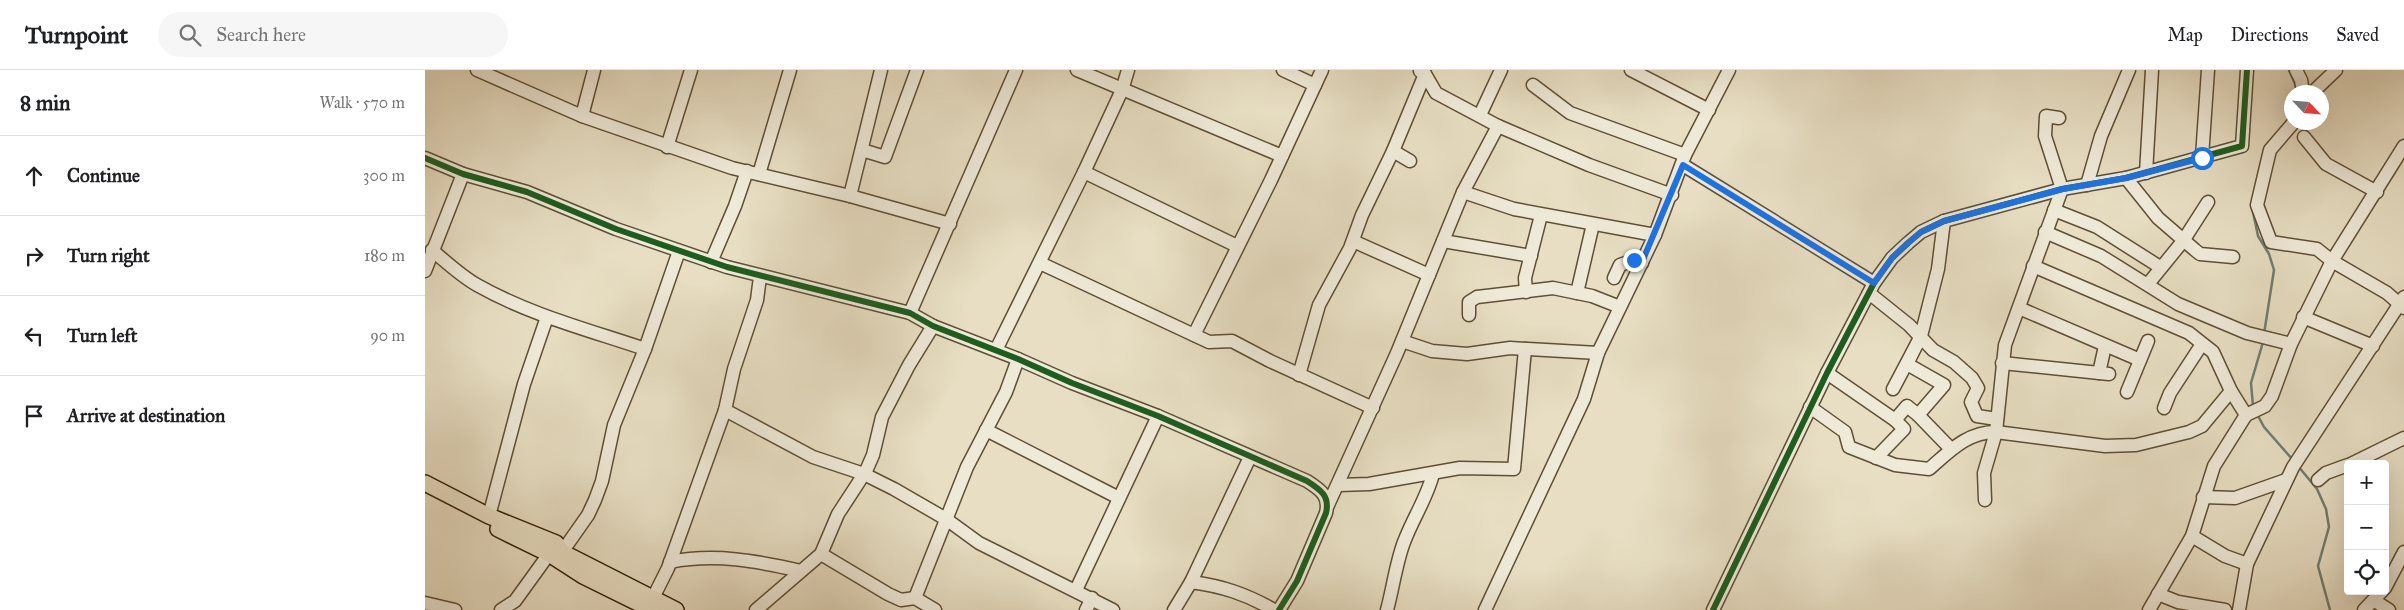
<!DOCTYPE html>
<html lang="en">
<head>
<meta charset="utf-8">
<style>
  body { margin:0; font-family:"IM FELL Great Primer",serif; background:#f6f6f6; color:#202124 }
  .controls { position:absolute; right:15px; bottom:15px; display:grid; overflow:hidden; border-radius:5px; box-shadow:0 5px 20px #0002 }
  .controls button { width:45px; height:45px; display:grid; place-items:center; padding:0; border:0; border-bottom:1px solid #e0e0e0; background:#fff; color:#202124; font:25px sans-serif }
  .compass { position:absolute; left:1859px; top:15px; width:45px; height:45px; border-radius:50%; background:#fff; box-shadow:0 5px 20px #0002; rotate:116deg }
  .stop { position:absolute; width:15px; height:15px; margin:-11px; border:4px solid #1a73e8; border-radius:50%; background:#fff }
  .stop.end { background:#1a73e8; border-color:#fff; box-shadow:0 1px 5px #0008 }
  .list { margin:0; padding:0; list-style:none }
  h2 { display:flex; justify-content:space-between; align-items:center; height:65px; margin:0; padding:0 20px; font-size:21px }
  h2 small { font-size:16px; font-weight:400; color:#757577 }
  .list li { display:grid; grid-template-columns:32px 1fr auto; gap:15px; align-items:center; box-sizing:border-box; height:80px; padding:0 20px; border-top:1px solid #e0e0e0 }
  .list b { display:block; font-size:19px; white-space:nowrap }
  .list em { font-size:16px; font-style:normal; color:#757577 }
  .icon { flex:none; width:28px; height:28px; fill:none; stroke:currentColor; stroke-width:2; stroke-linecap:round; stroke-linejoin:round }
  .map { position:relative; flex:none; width:1979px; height:540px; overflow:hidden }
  header { display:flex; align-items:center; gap:30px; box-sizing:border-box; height:70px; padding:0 25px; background:#fff; border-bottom:1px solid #e0e0e0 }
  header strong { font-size:24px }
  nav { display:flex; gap:28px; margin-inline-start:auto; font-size:18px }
  .search { width:350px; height:45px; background:#f6f6f6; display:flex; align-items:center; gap:12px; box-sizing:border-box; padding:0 18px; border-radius:28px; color:#757577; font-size:19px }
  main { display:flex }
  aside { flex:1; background:#fff }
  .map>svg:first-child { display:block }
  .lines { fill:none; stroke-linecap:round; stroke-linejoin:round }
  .stream { stroke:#707d72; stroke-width:2.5 }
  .minor-casing { stroke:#5f4f34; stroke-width:15 }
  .major-casing { stroke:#321f04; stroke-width:18 }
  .minor { stroke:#efead8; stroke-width:12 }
  .major { stroke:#e7dec3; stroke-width:15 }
  .cycleway-casing { stroke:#efead8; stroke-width:9 }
  .cycleway { stroke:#1b5e20; stroke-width:6 }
  .route { stroke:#1a73e8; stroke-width:6 }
</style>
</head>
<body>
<header>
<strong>Turnpoint</strong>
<div class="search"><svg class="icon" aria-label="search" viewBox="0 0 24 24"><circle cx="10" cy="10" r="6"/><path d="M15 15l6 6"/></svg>Search here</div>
<nav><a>Map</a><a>Directions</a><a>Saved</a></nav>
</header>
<main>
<aside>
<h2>8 min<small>Walk · 570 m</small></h2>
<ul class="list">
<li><svg class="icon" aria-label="ahead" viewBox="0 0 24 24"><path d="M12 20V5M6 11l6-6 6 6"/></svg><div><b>Continue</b></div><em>300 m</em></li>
<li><svg class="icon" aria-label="right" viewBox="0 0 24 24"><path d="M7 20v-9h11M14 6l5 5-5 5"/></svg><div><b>Turn right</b></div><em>180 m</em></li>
<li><svg class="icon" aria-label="left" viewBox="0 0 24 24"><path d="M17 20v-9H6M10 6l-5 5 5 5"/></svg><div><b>Turn left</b></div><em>90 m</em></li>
<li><svg class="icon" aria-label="arrive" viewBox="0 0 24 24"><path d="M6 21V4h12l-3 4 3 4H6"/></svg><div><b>Arrive at destination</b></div></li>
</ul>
</aside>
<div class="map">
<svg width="1979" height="540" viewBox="0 0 1979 540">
  <rect width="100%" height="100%" fill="#e7dec3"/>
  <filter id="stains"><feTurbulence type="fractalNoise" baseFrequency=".004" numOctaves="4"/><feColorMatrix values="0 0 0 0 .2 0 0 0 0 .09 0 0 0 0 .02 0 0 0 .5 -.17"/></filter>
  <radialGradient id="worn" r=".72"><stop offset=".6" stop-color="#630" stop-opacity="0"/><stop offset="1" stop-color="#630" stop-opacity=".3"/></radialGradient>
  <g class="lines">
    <g class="stream">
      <polyline points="1864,0 1871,16 1871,22"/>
      <polyline points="1862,51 1866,44"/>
      <polyline points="1830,117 1839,81"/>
      <polyline points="1827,137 1833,166 1844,184 1849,200 1839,264"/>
      <polyline points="1828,336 1826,313 1838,272"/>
      <polyline points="1832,344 1839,357 1868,390"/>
      <polyline points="1873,396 1892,419 1901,439 1904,457 1893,496 1905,540"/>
    </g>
    <g class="minor-casing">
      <g id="minor">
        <polyline points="52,0 157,46 307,98 425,126 525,154"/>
        <polyline points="652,0 857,86"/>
        <polyline points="858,0 890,15"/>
        <polyline points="1206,0 1284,40"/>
        <polyline points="1871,0 1876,10 1878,22"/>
        <polyline points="995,1 1000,4 1011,23 1073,56 1164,95 1247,125"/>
        <polyline points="1108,15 1145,43 1260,85"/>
        <polyline points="1888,22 1911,0"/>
        <polyline points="1055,45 1076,0"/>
        <polyline points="157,46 169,0"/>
        <polyline points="1869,52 1845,80 1832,135 1846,172 1892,179 1907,191 1962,223 1979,238"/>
        <polyline points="1879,67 1901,94 1952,122"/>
        <polyline points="242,77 266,0"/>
        <polyline points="437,80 460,87 492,0"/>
        <polyline points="968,81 985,91"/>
        <polyline points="1777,87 1783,0"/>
        <path d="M0,88L38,104L102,122L191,159L302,197L485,243L508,256L593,289L647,313L733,346L882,411C896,420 905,426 901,443L872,511L854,540"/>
        <polyline points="1258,95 1449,213"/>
        <polyline points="659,102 812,176"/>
        <polyline points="1721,103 1727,0"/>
        <polyline points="334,104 365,0"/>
        <polyline points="1701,108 1733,148 1770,180 1775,184 1808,187"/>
        <polyline points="1662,115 1676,66 1704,0"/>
        <polyline points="1038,122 1089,139 1230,165"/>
        <polyline points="425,126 456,0"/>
        <polyline points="1629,140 1672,157 1735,197"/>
        <polyline points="1620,162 1676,186 1753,234 1822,263 1866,274"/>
        <polyline points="928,171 1004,205"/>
        <polyline points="1018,171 1106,186"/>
        <path d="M7,180C21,192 36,206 52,215C105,245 164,260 220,279"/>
        <polyline points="286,192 310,136 322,101"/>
        <polyline points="615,193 784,272 807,271 845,291 948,338"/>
        <polyline points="1608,196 1764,263 1788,282 1806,321 1821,345 1789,396 1767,466 1724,540"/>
        <polyline points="0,201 38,104"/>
        <polyline points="1189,208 1195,195 1209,190 1217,193"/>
        <polyline points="1723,214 1758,171 1783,132"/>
        <polyline points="1101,222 1100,208 1116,145"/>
        <polyline points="1152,223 1168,154"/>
        <polyline points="1444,223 1484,255 1508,280 1529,292 1547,308 1553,318 1546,332 1552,346 1572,349"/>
        <polyline points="1594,238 1715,290"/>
        <polyline points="485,243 591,0"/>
        <polyline points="1044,245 1044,232 1052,227 1128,218 1167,226 1195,237"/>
        <polyline points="1878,247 1948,276"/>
        <polyline points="769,265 846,110 897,0"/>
        <polyline points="977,271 1007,281 1042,284 1085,278 1173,283"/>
        <polyline points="571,280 659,102 697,20 703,0"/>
        <polyline points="1577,293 1684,304"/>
        <polyline points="1402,303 1470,350"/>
        <polyline points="1674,303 1680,276"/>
        <polyline points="874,305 894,235 925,178 937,145 968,81 1000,4"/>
        <polyline points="1468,319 1496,266 1513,199 1519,151"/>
        <polyline points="1702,322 1723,271"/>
        <path d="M1385,337L1420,362L1424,377L1470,395L1504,399C1525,381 1542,362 1571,362L1680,376L1711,375L1764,362L1777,356L1806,321"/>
        <polyline points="1739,338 1745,323 1777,274"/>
        <polyline points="300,340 388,387 439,404 469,419 521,449 554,473 688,540"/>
        <polyline points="1493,345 1526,379"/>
        <polyline points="1821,345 1840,336 1847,326 1866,274 1907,191 1979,76"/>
        <polyline points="561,360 694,428"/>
        <polyline points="1451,388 1479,359 1470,350 1482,336 1493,345 1519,315 1482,294 1496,266"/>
        <polyline points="1926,394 1979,368"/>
        <polyline points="1893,410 1901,403 1923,395"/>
        <polyline points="913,415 944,414 1035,398 1089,399 1100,279"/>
        <polyline points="1778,427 1810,428 1861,410"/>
        <polyline points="1560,430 1559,403 1571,362 1580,275 1637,119 1620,66 1621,46 1634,48"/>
        <polyline points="903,435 972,283 1038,122 1073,56"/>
        <polyline points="64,446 99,314 122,247"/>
        <polyline points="1767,466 1800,486 1822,494"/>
        <polyline points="137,482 163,445 170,430 177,411 189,355 220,279 254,181"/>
        <polyline points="396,484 463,524 476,530 490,528 510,540"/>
        <path d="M245,492C290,483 332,491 376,501"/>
        <polyline points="766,512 825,387"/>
        <polyline points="1960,518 1979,482"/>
        <polyline points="651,520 733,346"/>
        <polyline points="1733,524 1753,532 1800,540"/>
        <polyline points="228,528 243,498 300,340 309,299 332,230 335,207"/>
        <polyline points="490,528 542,397 581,322 593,289"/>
        <polyline points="1950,531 1964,540"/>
        <polyline points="0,533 30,540"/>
        <polyline points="76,540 90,531 129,477"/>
        <polyline points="331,540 396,484 413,444 441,401 448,385 457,347 484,295 508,256"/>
        <polyline points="661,540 667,528"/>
        <path d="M749,540L766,512C797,516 821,524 849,540"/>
        <path d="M962,540C968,518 971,493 979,472C988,448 1002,428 1008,404"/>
        <polyline points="1060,540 1159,329 1173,283 1230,165 1260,85 1304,0"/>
        <polyline points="1288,540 1402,303 1449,213 1467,188 1483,173 1496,162 1519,151 1637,119 1701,108 1817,76 1822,0"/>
        <polyline points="1814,540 1822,494 1868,397 1979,227"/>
        <polyline points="1939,540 1957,521"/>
      </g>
    </g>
    <g class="major-casing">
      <g id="major">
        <polyline points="0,413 64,446 131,473 137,482 251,540"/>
        <polyline points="73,459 124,484 158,506 227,540"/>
      </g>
    </g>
    <use href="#minor" class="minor"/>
    <use href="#major" class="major"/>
    <g class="cycleway-casing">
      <g id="cycleway">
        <path d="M0,88L38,104L102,122L191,159L302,197L485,243L508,256L593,289L647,313L733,346L882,411C896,420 905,426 901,443L872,511L854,540"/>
        <polyline points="1288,540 1402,303 1449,213 1467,188 1483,173 1496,162 1519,151 1637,119 1701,108 1817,76 1822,0"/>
      </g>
    </g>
    <use href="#cycleway" class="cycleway"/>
  </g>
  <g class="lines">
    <polyline class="route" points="1209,190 1217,192 1258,95 1449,213 1467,188 1483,173 1496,162 1519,151 1638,119 1701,108 1777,88"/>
  </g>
  <rect width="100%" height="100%" filter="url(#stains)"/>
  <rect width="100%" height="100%" fill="url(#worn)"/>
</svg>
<div class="controls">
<button>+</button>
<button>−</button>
<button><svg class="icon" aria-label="locate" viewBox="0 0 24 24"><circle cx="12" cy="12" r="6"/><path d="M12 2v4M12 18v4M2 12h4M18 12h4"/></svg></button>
</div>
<svg class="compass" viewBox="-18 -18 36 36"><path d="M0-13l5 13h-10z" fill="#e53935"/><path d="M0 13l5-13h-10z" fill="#757577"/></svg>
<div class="stop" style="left:1777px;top:88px"></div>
<div class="stop end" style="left:1209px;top:190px"></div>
</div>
</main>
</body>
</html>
